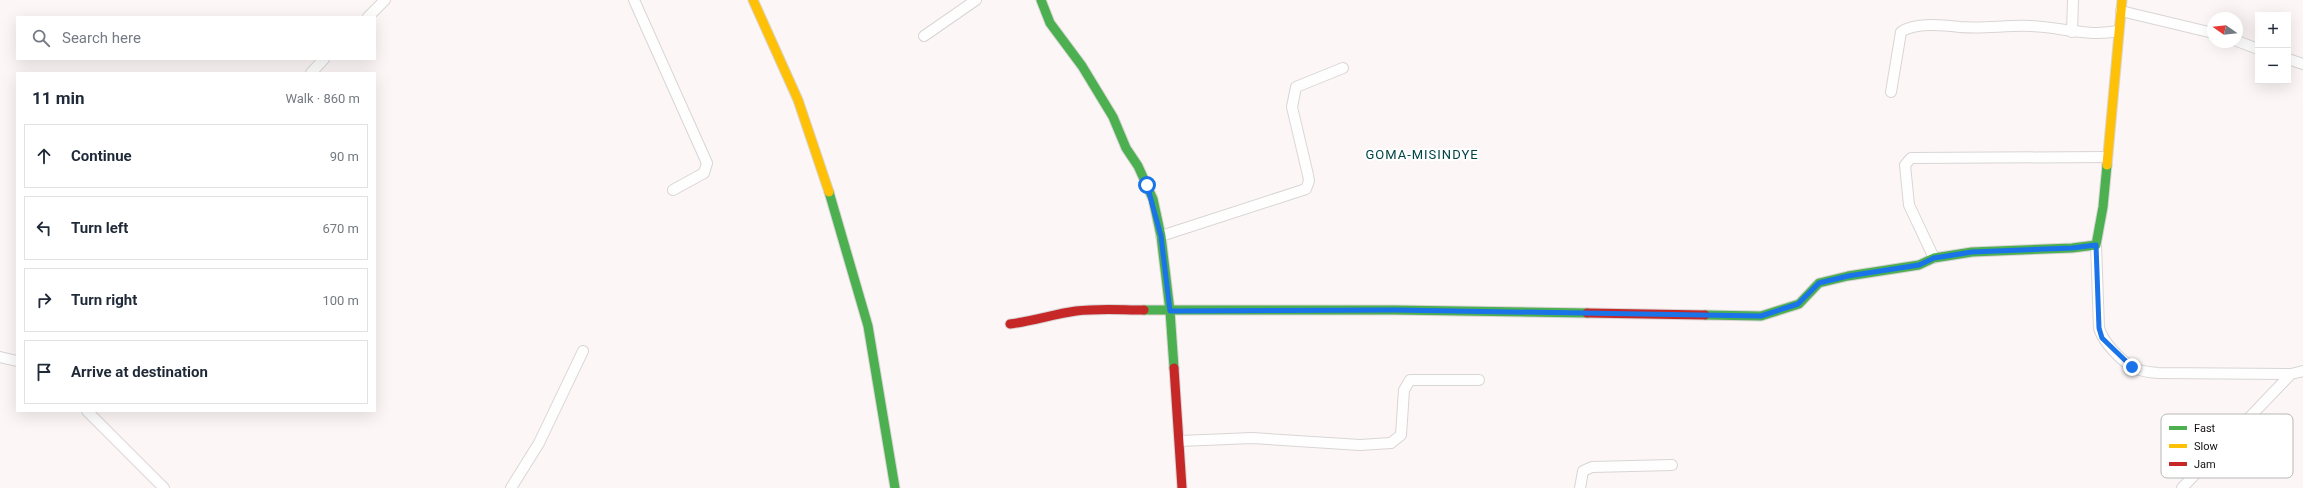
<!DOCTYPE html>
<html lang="en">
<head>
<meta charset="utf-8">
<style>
  body { margin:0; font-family:Roboto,sans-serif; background:#f2f2f3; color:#1f2937 }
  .controls { position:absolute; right:12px; top:12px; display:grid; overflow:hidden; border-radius:0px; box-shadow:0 4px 16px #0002 }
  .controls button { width:36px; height:36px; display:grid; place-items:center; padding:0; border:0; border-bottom:1px solid #e0e1e3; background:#fff; color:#1f2937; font:20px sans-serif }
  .compass { position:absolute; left:2207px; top:12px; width:36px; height:36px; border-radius:50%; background:#fff; box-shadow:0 4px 16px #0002; rotate:284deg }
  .stop { position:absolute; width:12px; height:12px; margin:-9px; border:3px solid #1a73e8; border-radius:50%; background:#fff }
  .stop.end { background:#1a73e8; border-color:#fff; box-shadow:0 1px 4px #0008 }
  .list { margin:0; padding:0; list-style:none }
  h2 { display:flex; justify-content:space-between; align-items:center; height:52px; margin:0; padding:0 16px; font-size:17px }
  h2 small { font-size:13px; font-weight:400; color:#747a83 }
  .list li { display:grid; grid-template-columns:26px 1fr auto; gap:12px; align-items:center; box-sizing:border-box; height:64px; margin:0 8px 8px; padding:0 8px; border:1px solid #e0e1e3; border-radius:0px }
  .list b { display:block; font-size:15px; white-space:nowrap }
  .list em { font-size:13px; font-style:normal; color:#747a83 }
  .icon { flex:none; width:22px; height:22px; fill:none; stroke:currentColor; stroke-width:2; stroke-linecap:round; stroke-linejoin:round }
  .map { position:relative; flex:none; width:2303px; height:488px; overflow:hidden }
  .search { position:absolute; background:#fff; box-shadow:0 4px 16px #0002; left:16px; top:16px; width:360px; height:44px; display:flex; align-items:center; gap:10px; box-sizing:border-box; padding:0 14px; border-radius:0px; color:#747a83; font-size:15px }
  .panel { position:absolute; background:#fff; box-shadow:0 4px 16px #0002; left:16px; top:72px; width:360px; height:340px; border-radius:0px }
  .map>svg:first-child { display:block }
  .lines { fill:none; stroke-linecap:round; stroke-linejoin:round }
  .street-casing { stroke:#d9d5d4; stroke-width:12 }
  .fast-casing { stroke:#d9d5d4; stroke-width:11 }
  .slow-casing { stroke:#d9d5d4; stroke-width:11 }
  .jam-casing { stroke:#d9d5d4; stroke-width:11 }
  .street { stroke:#fffefe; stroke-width:10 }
  .fast { stroke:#4caf50; stroke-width:9 }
  .slow { stroke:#ffc107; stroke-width:9 }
  .jam { stroke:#c62828; stroke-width:9 }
  .route { stroke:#1a73e8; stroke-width:5 }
  .labels { text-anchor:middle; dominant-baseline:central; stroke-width:4; stroke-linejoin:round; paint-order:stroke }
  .quarter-label { font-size:13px; letter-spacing:1px; fill:#004446; stroke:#fff }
  .key { fill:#fff; stroke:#b8b7b7; stroke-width:1 }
  .key-label { font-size:11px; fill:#13100f }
</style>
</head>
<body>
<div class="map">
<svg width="2303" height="488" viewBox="0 0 2303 488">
  <rect width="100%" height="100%" fill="#fcf7f6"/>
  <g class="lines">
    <g class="street-casing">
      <g id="street">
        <polyline points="634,0 707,163 704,173 673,190"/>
        <polyline points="2121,11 2213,33"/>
        <polyline points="368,17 385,0"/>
        <polyline points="2072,32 2073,0"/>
        <polyline points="924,36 976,0"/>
        <polyline points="2237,41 2258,49"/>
        <polyline points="2288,59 2303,64"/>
        <polyline points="311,73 324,59"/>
        <path d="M1891,92L1901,32C1915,22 1943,25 1960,27C1983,29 2007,25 2030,26C2060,27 2088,37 2118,31"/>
        <polyline points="1161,236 1306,189 1309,181 1308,175 1292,107 1296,87 1343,68"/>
        <path d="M2096,245L2099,328C2103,342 2120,360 2134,368C2142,372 2150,372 2158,373L2291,374"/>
        <polyline points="1934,258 1909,205 1905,165 1911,158 2107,157"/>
        <polyline points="0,357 17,361"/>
        <polyline points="87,411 164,488"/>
        <polyline points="1180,441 1252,438 1360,445 1391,443 1401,435 1404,390 1410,380 1479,380"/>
        <polyline points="511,488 539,443 583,351"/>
        <polyline points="1580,488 1583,471 1592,467 1672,465"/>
        <polyline points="2182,488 2291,374 2303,371"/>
      </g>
    </g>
    <g class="fast-casing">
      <g id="fast">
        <polyline points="1041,0 1050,23 1082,66 1113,117 1126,148 1138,166 1153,199 1161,236 1170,311 1174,368"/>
        <polyline points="829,192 868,326 895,488"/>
        <polyline points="1144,310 1395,310 1587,313"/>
        <polyline points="1705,315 1761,316 1799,304 1819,283 1848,276 1919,265 1934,258 1972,252 2072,248 2096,245 2103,207 2107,165"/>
      </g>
    </g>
    <g class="slow-casing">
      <g id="slow">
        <polyline points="753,0 798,100 829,192"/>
        <polyline points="2107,165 2122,0"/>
      </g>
    </g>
    <g class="jam-casing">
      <g id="jam">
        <polyline points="1587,313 1705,315"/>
        <path d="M1010,324C1033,321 1054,314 1076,311C1099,308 1122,310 1144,310"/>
        <polyline points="1174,368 1182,488"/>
      </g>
    </g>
    <use href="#street" class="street"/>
    <use href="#fast" class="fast"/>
    <use href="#slow" class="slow"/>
    <use href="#jam" class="jam"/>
  </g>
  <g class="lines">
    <polyline class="route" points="1147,185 1161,236 1170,311 1395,310 1761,316 1798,304 1819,283 1848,276 1919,265 1934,258 1972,252 2072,248 2096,245 2099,328 2102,338 2132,367"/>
  </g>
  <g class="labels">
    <g class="quarter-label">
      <text x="1422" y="154">GOMA-MISINDYE</text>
    </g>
  </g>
  <rect x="2161" y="414" width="132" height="64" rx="6" class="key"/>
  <rect x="2169" y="426" width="18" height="4" fill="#4caf50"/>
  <rect x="2169" y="444" width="18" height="4" fill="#ffc107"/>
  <rect x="2169" y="462" width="18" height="4" fill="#c62828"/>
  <g class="key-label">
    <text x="2194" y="432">Fast</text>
    <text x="2194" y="450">Slow</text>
    <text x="2194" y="468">Jam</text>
  </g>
</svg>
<div class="controls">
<button>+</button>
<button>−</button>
</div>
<svg class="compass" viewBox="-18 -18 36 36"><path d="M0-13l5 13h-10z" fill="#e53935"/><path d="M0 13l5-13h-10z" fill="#747a83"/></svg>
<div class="stop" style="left:1147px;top:185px"></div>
<div class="stop end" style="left:2132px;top:367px"></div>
<div class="search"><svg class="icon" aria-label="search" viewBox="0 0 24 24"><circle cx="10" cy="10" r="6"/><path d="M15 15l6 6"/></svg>Search here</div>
<section class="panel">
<h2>11 min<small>Walk · 860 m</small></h2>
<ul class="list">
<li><svg class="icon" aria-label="ahead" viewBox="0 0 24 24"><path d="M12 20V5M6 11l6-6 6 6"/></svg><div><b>Continue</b></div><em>90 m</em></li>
<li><svg class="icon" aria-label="left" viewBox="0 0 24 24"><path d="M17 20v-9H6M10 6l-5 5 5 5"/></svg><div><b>Turn left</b></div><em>670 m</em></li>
<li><svg class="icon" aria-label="right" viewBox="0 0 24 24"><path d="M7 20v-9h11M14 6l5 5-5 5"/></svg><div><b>Turn right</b></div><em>100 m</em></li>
<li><svg class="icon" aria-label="arrive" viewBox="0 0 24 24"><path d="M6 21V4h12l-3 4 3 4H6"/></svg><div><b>Arrive at destination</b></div></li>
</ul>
</section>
</div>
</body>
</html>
